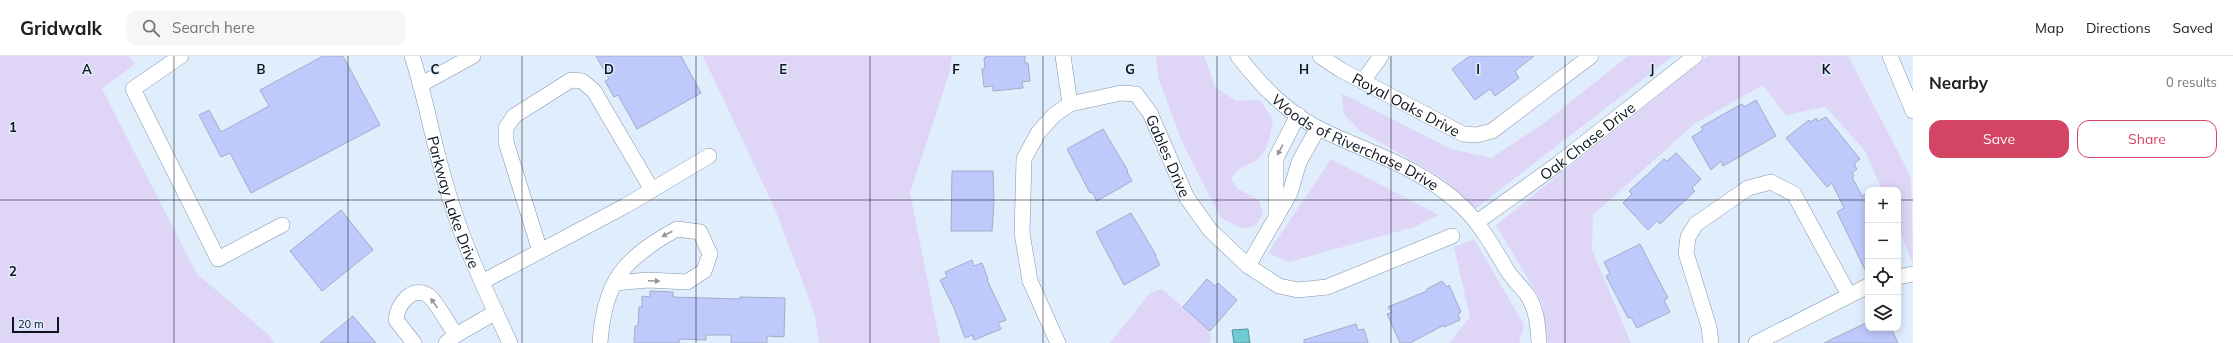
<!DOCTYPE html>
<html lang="en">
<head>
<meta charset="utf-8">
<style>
  body { margin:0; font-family:Mulish,sans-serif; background:#f6f6f6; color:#202124 }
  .controls { position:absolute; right:12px; bottom:12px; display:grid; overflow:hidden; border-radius:8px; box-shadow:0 2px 10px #0003 }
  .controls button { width:36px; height:36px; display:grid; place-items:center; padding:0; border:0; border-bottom:1px solid #e0e0e0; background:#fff; color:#202124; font:20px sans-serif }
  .scale { position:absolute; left:12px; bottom:10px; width:47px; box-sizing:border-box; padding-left:4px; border:2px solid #0c141d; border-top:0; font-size:11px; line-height:14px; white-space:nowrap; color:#0c141d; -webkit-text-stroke:3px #dfedfc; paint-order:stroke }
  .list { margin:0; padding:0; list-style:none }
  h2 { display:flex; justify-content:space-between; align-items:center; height:52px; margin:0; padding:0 16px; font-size:17px }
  h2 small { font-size:13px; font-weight:400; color:#757577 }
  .actions { display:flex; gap:8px; padding:12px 16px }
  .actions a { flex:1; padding:9px 0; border:1px solid #d44463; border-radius:12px; text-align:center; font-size:14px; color:#d44463 }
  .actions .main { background:#d44463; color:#fff }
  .icon { flex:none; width:22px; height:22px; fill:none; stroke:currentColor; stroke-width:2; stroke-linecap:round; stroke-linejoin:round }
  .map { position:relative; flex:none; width:1913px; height:287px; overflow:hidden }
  header { display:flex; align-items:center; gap:24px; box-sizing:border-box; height:56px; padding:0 20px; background:#fff; border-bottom:1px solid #e0e0e0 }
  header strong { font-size:19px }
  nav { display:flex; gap:22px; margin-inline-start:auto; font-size:14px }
  .search { width:280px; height:36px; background:#f6f6f6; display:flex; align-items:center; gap:10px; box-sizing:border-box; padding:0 14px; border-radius:12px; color:#757577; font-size:15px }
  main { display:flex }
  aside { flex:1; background:#fff }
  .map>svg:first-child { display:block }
  .green { fill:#dfd5f7 }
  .water { fill:#6fccd2; stroke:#51959c }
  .building { fill:#becafc; stroke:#a4abc8 }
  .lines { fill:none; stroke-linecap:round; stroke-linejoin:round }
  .minor-casing { stroke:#8096ac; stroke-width:16 }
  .minor { stroke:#fff; stroke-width:15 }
  .oneway { fill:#929599 }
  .grid { fill:none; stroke:#0c141d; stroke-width:1; stroke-opacity:0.55 }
  .labels { text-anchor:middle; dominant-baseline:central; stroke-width:3; stroke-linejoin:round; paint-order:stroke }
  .street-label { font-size:15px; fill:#0c141d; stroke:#dfedfc }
  .grid-label { font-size:13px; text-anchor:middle; font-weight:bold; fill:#0c141d; stroke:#dfedfc; stroke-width:3; stroke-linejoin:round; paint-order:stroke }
</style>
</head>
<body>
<header>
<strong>Gridwalk</strong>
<div class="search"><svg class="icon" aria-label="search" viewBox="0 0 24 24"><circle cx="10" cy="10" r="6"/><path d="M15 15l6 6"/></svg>Search here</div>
<nav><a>Map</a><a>Directions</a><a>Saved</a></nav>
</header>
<main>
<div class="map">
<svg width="1913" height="287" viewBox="0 0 1913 287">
  <rect width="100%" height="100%" fill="#dfedfc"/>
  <g class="green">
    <polygon points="0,0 129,0 135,8 102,33 197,218 270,280 274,287 0,287"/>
    <polygon points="703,0 952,0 949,18 910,137 940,287 819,287 815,259 775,153"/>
    <path d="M1156,0H1204L1215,31L1236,45L1260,44L1273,64C1270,79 1269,98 1253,106C1243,111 1237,113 1231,123L1238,133L1259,144L1263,157L1256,169L1243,173L1221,162L1182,86L1158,21Z"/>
    <polygon points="1628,0 1673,0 1475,153 1444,123 1359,74 1344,58 1341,37 1451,93 1491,102 1544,67"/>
    <polygon points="1708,0 1848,0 1911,121 1913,208 1898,171 1898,134 1882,134 1865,95 1826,51 1786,59 1763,29 1694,68 1593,159 1592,194 1631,287 1548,287 1542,246 1496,169"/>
    <polygon points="1331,103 1439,159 1414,171 1289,206 1268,197"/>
    <polygon points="1474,183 1524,269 1519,287 1449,287 1470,261 1454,191"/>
    <polygon points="1162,233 1210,275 1211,284 1209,287 1110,287 1150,237"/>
  </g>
  <polygon class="water" points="1248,273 1250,287 1234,287 1232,274"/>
  <g class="building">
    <polygon points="323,0 343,0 380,69 251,137 230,97 221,101 199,59 209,54 221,76 269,50 260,34"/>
    <polygon points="596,0 681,0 701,37 637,73 618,39 614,41 605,25 609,23"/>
    <polygon points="986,0 1025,0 1025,7 1028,7 1030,25 1022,26 1023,32 993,35 993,30 984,31 982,13 985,12 984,2 986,2"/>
    <polygon points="1470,0 1534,0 1515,15 1519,22 1495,40 1490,33 1475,44 1452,13"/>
    <polygon points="1756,44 1776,80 1723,110 1721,105 1711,114 1692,81 1703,74 1701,71 1722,59 1742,48 1744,51"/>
    <polygon points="1826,61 1860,103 1855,107 1855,110 1857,113 1852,117 1854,120 1852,121 1862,140 1868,137 1868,220 1837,156 1844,152 1832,127 1827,131 1786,82 1809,64 1811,66 1816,62 1818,65"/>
    <polygon points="1103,73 1128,115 1127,116 1132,125 1097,145 1092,136 1090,137 1067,93"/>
    <polygon points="1676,97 1701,123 1692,132 1695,135 1660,168 1657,165 1648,174 1623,147 1632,138 1629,135 1647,119 1664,103 1667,105"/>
    <polygon points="952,115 993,115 994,146 992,175 951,175"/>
    <polygon points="341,154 373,194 322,235 290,195"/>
    <polygon points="1131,157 1156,199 1155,200 1160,209 1124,229 1096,176"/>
    <polygon points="1640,188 1668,242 1664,244 1670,256 1637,272 1631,261 1628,262 1606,220 1610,218 1604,206"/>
    <polygon points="972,204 974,210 982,207 988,223 987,224 1006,264 998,267 1001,273 974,284 972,279 965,282 954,252 940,224 947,221 945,216"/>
    <polygon points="1207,223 1215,230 1218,227 1237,244 1210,275 1183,251"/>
    <polygon points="1442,225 1447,231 1449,229 1461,256 1458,258 1460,264 1444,271 1444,269 1410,287 1400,287 1387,258 1392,256 1388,251 1427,235 1427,233"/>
    <polygon points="650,235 673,236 673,241 740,243 740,241 785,242 784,281 767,280 767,287 731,287 731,279 706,279 706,284 679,283 679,287 634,287 635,270 638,270 639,251 642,251 642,240 650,241"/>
    <polygon points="353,260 376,287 320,287"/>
    <polygon points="1868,266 1868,272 1891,272 1898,287 1824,287"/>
    <polygon points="1356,268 1358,274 1364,273 1368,287 1304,287 1304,284"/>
  </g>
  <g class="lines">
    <g class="minor-casing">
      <g id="minor">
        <polyline points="181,0 133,33 218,203 282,169"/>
        <path id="s1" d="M412,0C426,42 433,87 446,129C461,184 486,236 510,287"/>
        <polyline points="1063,0 1070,48"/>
        <path id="s2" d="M1238,0C1260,28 1284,54 1316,71C1363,95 1414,108 1455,144C1478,163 1492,189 1507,214C1513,224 1522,231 1528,240C1537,254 1538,271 1539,287"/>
        <path id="s3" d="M1320,0L1341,14L1463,78L1477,79L1492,75L1591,0"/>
        <polyline points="1890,0 1913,55"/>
        <polyline points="1363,25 1381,0"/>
        <polyline points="420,29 473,0"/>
        <polyline points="1276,162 1276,102 1298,59"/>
        <path id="s4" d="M1477,166L1558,108L1695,0"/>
        <polyline points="540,195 506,86 506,72 514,60 571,24 582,25 594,35 652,134"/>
        <polyline points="1248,210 1290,137 1299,106 1318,72"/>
        <polyline points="1898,221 1913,218"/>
        <polyline points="482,226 625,150 709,100"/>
        <path d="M414,287L396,264C397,249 412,228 429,240C436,245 450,271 456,279"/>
        <polyline points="446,287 456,279 496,256"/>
        <path d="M600,287C604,225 624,202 677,173L700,176L710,198L704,215L687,226L648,224L615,227"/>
        <path id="s5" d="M1058,287L1030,225L1022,177L1024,103L1038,77L1054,59L1070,48L1121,37L1136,38L1150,57L1187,142L1210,174L1248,210L1279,230L1298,234L1327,231L1452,180"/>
        <polyline points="1711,287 1709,271 1686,197 1688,181 1696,168 1748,132 1771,126 1794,138 1849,239"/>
        <polyline points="1756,287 1868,230"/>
      </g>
    </g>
    <use href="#minor" class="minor"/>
  </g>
  <defs><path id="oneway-solid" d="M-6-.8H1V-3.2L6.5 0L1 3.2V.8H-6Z"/></defs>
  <g class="oneway">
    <use href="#oneway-solid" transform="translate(1280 94) rotate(118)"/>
    <use href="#oneway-solid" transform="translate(667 178) rotate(152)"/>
    <use href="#oneway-solid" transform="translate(654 225) rotate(2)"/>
    <use href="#oneway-solid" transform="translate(434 247) rotate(-125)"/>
  </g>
  <path class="grid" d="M174,0V287M348,0V287M522,0V287M696,0V287M870,0V287M1043,0V287M1217,0V287M1391,0V287M1565,0V287M1739,0V287M0,144H1868M1898,144H1913"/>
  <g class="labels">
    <g class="street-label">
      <text stroke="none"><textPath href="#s3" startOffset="99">Royal Oaks Drive</textPath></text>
      <text stroke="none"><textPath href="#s4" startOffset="137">Oak Chase Drive</textPath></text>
      <text stroke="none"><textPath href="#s2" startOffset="148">Woods of Riverchase Drive</textPath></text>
      <text stroke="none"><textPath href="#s5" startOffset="401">Gables Drive</textPath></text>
      <text stroke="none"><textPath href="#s1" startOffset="152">Parkway Lake Drive</textPath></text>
    </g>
  </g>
  <g class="grid-label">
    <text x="87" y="18">A</text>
    <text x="261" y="18">B</text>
    <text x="435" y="18">C</text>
    <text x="609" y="18">D</text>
    <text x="783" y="18">E</text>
    <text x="956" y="18">F</text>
    <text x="1130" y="18">G</text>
    <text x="1304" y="18">H</text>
    <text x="1478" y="18">I</text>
    <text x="1652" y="18">J</text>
    <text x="1826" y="18">K</text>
    <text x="13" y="76">1</text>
    <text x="13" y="220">2</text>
  </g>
</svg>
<div class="controls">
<button>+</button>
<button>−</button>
<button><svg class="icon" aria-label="locate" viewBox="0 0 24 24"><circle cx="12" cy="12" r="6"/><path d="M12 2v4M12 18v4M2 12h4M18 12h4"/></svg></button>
<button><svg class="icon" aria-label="layers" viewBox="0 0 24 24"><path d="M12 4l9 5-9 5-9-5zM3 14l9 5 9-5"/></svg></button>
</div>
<div class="scale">20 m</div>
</div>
<aside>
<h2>Nearby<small>0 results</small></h2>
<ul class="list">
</ul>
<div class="actions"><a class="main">Save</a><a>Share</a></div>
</aside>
</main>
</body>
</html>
